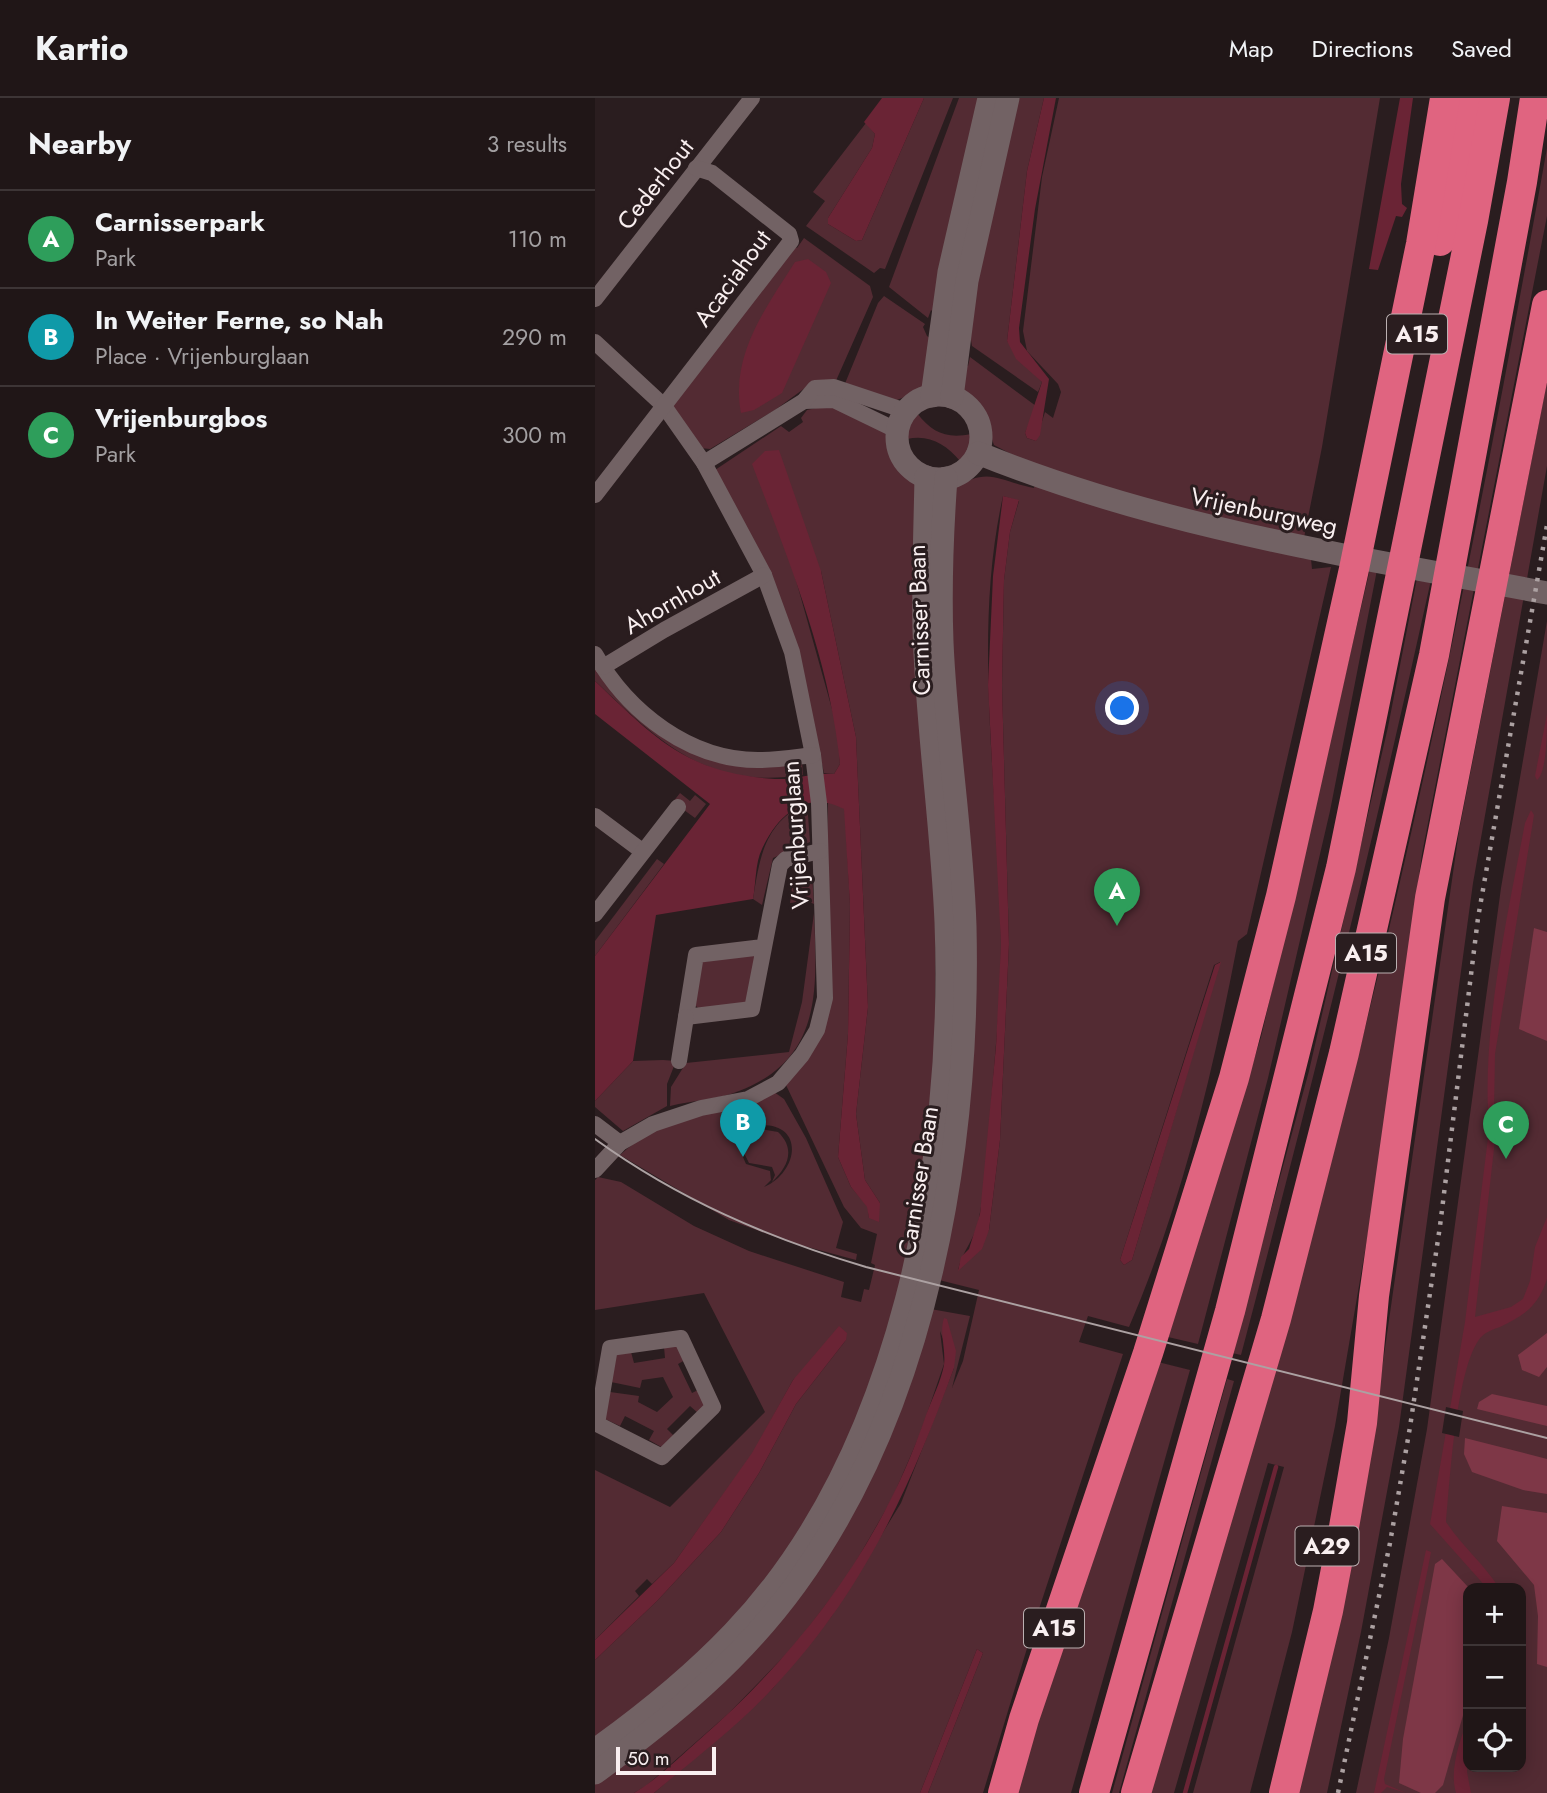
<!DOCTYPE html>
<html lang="en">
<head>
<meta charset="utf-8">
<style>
  body { margin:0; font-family:Jost,sans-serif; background:#281f20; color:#f1f3f6 }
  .controls { position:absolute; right:21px; bottom:21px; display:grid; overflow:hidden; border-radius:14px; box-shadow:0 4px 18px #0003 }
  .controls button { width:63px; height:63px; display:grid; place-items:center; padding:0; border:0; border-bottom:2px solid #3d3536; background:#201617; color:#f1f3f6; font:35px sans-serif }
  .scale { position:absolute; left:21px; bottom:18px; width:100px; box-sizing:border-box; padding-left:7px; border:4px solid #f9eff0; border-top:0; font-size:19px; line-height:24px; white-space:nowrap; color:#f9eff0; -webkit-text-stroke:5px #2a1d1f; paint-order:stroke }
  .you { position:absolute; left:528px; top:611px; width:24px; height:24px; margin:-18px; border:5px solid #fff; border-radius:50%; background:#1a73e8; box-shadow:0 0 0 10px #1a73e833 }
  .badge { display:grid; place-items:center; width:46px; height:46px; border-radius:50%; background:#8c9099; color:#fff; font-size:23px; font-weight:700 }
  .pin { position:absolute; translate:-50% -58px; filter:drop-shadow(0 2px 4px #0008) }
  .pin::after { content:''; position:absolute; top:37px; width:24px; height:21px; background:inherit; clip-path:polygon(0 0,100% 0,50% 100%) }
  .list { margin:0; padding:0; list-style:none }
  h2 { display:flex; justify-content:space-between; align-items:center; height:91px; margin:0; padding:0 28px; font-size:30px }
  h2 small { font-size:23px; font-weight:400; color:#a29fa1 }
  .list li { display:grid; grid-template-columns:46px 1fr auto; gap:21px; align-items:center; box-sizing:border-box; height:98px; padding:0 28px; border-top:2px solid #3d3536 }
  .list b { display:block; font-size:26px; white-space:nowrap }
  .list p { margin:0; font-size:23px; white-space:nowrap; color:#a29fa1 }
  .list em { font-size:23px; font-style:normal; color:#a29fa1 }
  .icon { flex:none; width:38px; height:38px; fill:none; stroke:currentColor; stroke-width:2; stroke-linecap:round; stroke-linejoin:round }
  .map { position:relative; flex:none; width:952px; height:1695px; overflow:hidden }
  header { display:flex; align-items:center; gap:42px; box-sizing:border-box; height:98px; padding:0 35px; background:#201617; border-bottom:2px solid #3d3536 }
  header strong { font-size:33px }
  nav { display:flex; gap:38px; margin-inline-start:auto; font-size:24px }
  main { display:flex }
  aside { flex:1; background:#201617 }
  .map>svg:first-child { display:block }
  .green { fill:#532b33; fill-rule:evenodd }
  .forest { fill:#7e3747 }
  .water { fill:#6a2435 }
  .pier { fill:#2a1d1f }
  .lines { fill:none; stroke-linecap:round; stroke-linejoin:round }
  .stream { stroke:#6a2435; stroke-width:4.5 }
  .street { stroke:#726264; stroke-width:16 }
  .secondary { stroke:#726264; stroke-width:23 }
  .highway { stroke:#e06480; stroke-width:30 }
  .tram { stroke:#aca1a2; stroke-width:2 }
  .rail { stroke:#aca1a2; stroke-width:4.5; stroke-dasharray:3.5 7; stroke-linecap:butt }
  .labels { text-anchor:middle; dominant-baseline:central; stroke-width:6; stroke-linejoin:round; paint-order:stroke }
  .shield { fill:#2a1d1f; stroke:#bbb0b1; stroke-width:2 }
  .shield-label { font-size:23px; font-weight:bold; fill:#f9eff0 }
  .street-label { font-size:24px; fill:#f9eff0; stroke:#2a1d1f }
</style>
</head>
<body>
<header>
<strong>Kartio</strong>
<nav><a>Map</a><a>Directions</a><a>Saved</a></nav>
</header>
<main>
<aside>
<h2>Nearby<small>3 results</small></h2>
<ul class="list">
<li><span class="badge" style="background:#2e9e5b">A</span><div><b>Carnisserpark</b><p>Park</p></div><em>110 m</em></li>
<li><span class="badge" style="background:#0f9aa8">B</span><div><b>In Weiter Ferne, so Nah</b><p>Place · Vrijenburglaan</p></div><em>290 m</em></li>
<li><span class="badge" style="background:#2e9e5b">C</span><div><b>Vrijenburgbos</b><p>Park</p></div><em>300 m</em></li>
</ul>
</aside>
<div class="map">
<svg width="952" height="1695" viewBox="0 0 952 1695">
  <rect width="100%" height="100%" fill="#2a1d1f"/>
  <g class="green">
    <polygon points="329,0 358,0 290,171 285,170 279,175 211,128 230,103 218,94 271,25 280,36 277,50 233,120 233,126 261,143 267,142"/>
    <polygon points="364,0 384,0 343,218 336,212 333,220 294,189"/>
    <polygon points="416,0 449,0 432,73 412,243 447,284 443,294 377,248 376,242 368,237"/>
    <path d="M464,0H785L727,349L705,460L716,461L717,471L736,469L652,836L643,843C618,974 587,1106 534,1229L493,1218L484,1244L528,1256L444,1511L388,1695H333L388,1555L382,1551L325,1695H59L178,1590L236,1519L306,1405L359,1270L345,1233L349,1266L325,1336L297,1401L252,1479L200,1547L133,1616L51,1688L39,1695H0V1681L112,1594L330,1210L375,1218L357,1290L368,1263L384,1192L336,1180L357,392C394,367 402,383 439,390L444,371L399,347L388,316L367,291L365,262L373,268L375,259L441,308L430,335L432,340L441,343L450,314L458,320L466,294L463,286L432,253L428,233L447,79ZM408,398L424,403L415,434L409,482L407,587L414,846L405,1042L394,1132L363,1172C367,1153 381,1140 384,1120C392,1079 394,1035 397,994C401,945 406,895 406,846C405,700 376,541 408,398ZM625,864L537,1162L529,1167L525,1162L619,867Z"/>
    <path d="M952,50V118L827,756L784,1071L740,1328L697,1534L655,1695H598L689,1369L673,1365L579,1695H556C640,1398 732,1102 801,801C859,552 907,301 952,50Z"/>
    <polygon points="209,140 275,188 278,199 240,285 214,287 180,312 115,351 105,350 76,312 77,306 198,147 202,150"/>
    <polygon points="289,198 330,226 328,229 332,238 341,244 327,292 297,304 249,288 283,205"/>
    <polygon points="952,283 952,368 878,785 804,1329 766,1534 732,1695 702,1695 784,1292 864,733"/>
    <polygon points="239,306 289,331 301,365 322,387 341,768 340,958 324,1096 295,1234 235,1388 153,1509 0,1648 0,1562 62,1503 126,1434 164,1375 201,1306 251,1242 198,1282 158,1355 79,1465 57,1486 52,1481 40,1493 44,1498 0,1542 0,1372 75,1409 170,1314 109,1195 0,1212 0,1082 3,1079 26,1084 99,1128 154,1153 249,1184 246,1199 266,1204 269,1191 274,1192 280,1167 276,1165 282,1136 266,1130 249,1109 191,987 228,933 233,702 250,711 255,807 253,936 243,1059 256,1089 273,1109 274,1120 285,1105 270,1082 261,1016 273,909 261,639 226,473 199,475 242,629 245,666 239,676 229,675 206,572 120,372 186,328 194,334 208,324 206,320 212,312"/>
    <path d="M322,315C337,335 352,341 376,336L374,351L365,363C351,346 334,336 312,341L315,325Z"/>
    <polygon points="775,471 782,472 735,713 673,980 603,1246 573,1239 666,939"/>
    <path d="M822,480L836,482C779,742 714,1000 646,1257L637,1255L714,973L793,629Z"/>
    <path d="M952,523V1695H761L794,1540L832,1331L906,790ZM873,1490H926V1669H873Z"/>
    <path d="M0,567L102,653L207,664L208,677C111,692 65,644 0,583Z"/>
    <polygon points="85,695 95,703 100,697 111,706 100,720 78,704"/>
    <path d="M212,704L215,744L178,760L167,807L158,801C165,758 169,726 212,704Z"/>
    <polygon points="62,761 69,766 0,858 0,843"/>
    <polygon points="217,776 219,806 212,803 195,805 198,782"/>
    <path d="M219,815C222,890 228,961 144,993C123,1002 98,1002 75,1008L76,989L91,965L194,954L207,904Z"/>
    <polygon points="160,856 154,905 103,910 100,907 107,864"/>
    <polygon points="68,962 81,963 72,986 72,1008 28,1033 0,1009 0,1003 38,963"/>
    <path d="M179,994L189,1001L211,1040L248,1124L241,1150L262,1156L261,1162L194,1144L134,1122L25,1057C67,1018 126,1009 179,994ZM167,1027C211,1027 202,1075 169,1089L176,1082L175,1073L151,1066L144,1050L152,1033Z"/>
    <path d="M166,1031L183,1034C201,1051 193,1069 177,1084L180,1077L177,1069L154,1065L148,1053L153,1038Z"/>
    <polygon points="85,1247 92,1261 83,1266 97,1295 107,1290 114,1304 103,1315 95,1308 72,1331 80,1339 68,1350 54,1342 59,1333 30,1318 25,1328 10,1321 15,1294 44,1298 43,1304 62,1314 78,1299 68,1279 47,1282 45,1290 16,1284 20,1257 36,1254 39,1265 70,1260 69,1249"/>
    <polygon points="563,1264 595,1272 476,1695 421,1695 464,1557"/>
    <polygon points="632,1281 639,1283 524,1695 517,1695"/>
  </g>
  <g class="forest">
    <polygon points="939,830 952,834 952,943 924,931"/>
    <polygon points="952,1235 952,1269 944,1279 927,1272 923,1257"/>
    <polygon points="897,1296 952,1308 952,1328 882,1311 884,1304"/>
    <polygon points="870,1340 952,1361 952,1396 928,1392 877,1374 869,1356"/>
    <polygon points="907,1408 952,1415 952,1569 942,1566 943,1518 939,1487 902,1443"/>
    <polygon points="847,1461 874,1490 873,1600 848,1687 840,1695 826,1695 804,1685 808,1641 840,1466"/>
  </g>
  <g class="water">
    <polygon points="287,0 329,0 267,142 261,143 233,126 233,120 277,50 280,36 269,24"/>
    <polygon points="449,0 461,0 440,111 424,230 425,244 454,281 445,337 441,343 432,340 430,335 447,284 421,261 412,243 432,73"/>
    <polygon points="805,0 818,0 806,86 807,106 812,110 807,119 801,118 783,172 774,171"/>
    <path d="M213,161L231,174L236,185L187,295L159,312L146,315C135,258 170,211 200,164Z"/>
    <path d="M184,352L226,473L261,639L273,909L261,1016L270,1082L285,1105L284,1124L274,1120L272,1109L256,1089L243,1059L253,936L255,807L249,711C212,691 183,716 167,751C160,765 161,786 158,801L61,817L38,963L0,1003V858L115,706L0,616V583C60,640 91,675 180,681C199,682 219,674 239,676L245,666C235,563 194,463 157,366L170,353Z"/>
    <polygon points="408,398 424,402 415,434 409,482 407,587 414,846 405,1042 394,1132 387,1151 363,1173 366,1159 374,1151 385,1116 401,948 406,846 393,587 398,478"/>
    <path d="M952,616C952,633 952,674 942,682L940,678Z"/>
    <path d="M936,712L939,717L900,956L899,1012H893C889,921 913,815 930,725Z"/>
    <polygon points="626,864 537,1162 529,1167 525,1162 620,867"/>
    <path d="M897,1039L900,1042L880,1219L916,1209L928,1201L935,1183L940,1149L952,1119V1181C943,1208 930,1217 905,1229C898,1231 891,1234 886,1239C861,1268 855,1383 851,1424C867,1448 889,1466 904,1490H892L835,1426L870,1224L893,1040Z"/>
    <path d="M349,1220L352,1221L361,1253L359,1270C315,1390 268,1494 179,1589C143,1628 99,1661 59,1695H39C63,1681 84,1659 105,1641C206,1553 288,1445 331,1317C337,1301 346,1283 349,1267C351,1250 344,1236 349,1220Z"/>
    <polygon points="244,1228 252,1235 251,1242 201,1306 164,1375 126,1434 62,1503 0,1562 0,1542 79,1465 157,1355 198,1282"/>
    <polygon points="831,1452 836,1454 833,1470 789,1681 790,1686 811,1695 792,1689 786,1695 779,1695"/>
    <polygon points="382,1551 388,1555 333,1695 325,1695"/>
    <path d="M873,1620L872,1674L876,1695H861C854,1671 865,1643 873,1620Z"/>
  </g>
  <polygon class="pier" points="851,1309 868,1313 864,1339 847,1335"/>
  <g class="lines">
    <polyline class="stream" points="590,1695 681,1369"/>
    <g class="street">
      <polyline points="0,201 157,0"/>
      <polyline points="0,244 69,308 109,365 169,477 197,554 218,657 224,705 230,900 222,932 207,957 183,985 153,1001 106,1010 58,1026 25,1045 0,1072"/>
      <polyline points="209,303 239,302 303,333"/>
      <polyline points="109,365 209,303 220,290 239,289 311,313"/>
      <polyline points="0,397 196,143 194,136 117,75 101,70"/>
      <path d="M0,556C33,614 95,663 165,662C182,662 201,659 218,657"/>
      <polyline points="8,569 69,532 169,477"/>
      <polyline points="0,718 47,753"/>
      <polyline points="0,816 83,709"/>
      <polyline points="168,849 101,857 91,919 157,911 185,767 191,761 225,753"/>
      <polyline points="84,963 91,919"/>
      <polyline points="0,1026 25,1045"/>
      <polygon points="86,1240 118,1309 67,1359 2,1326 15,1250"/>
    </g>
    <g class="secondary">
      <circle cx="344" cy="339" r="42"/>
      <polyline points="337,298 354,174 394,0"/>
      <polyline points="357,299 372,183 413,0"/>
      <path d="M383,355C567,430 757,458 952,495"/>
      <path d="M0,1652C49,1617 96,1579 138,1535C307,1359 360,1061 351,824C347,727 332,630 329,532C328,481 330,430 331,379"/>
      <path d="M0,1675C76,1620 146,1562 201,1486C333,1304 375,1049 370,828C367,733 351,639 347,544C345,489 347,435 351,380"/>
    </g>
    <g class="highway">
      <polyline points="845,143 878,0"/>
      <polyline points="408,1695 429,1621 553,1255 639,980 686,798 759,471 826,146 850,0"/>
      <polyline points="499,1695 635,1213 746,770 878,123 900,0"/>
      <polyline points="541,1695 681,1221 749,955 839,557 927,84 940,0"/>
      <polyline points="689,1695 733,1513 749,1429 767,1325 779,1198 835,800 952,207"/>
    </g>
    <path class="tram" d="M0,1041C83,1101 173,1140 271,1169L952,1340"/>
    <polyline class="rail" points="743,1695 795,1445 815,1329 845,1128 883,820 952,427"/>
  </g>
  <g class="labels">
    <g class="shield">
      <rect x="792" y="216.5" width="60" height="39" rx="5"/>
      <rect x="741" y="835.5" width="60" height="39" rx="5"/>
      <rect x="700.5" y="1428.5" width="63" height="39" rx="5"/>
      <rect x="429" y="1510.5" width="60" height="39" rx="5"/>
    </g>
    <g class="shield-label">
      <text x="822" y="236">A15</text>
      <text x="771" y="855">A15</text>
      <text x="732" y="1448">A29</text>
      <text x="459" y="1530">A15</text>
    </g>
    <g class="street-label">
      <text transform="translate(60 86) rotate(-52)">Cederhout</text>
      <text transform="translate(137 180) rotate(-54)">Acaciahout</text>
      <text transform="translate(669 413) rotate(12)">Vrijenburgweg</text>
      <text transform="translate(77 503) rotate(-30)">Ahornhout</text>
      <text transform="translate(324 522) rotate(-92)">Carnisser Baan</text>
      <text transform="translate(200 737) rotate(-94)">Vrijenburglaan</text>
      <text transform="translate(323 1083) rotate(-81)">Carnisser Baan</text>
    </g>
  </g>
</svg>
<div class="controls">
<button>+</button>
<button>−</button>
<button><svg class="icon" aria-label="locate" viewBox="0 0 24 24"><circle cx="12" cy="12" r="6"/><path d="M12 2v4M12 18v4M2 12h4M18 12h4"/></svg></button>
</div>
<div class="scale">50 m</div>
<div class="you"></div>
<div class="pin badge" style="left:522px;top:828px;background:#2e9e5b">A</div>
<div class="pin badge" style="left:148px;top:1059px;background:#0f9aa8">B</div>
<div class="pin badge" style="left:911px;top:1061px;background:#2e9e5b">C</div>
</div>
</main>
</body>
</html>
